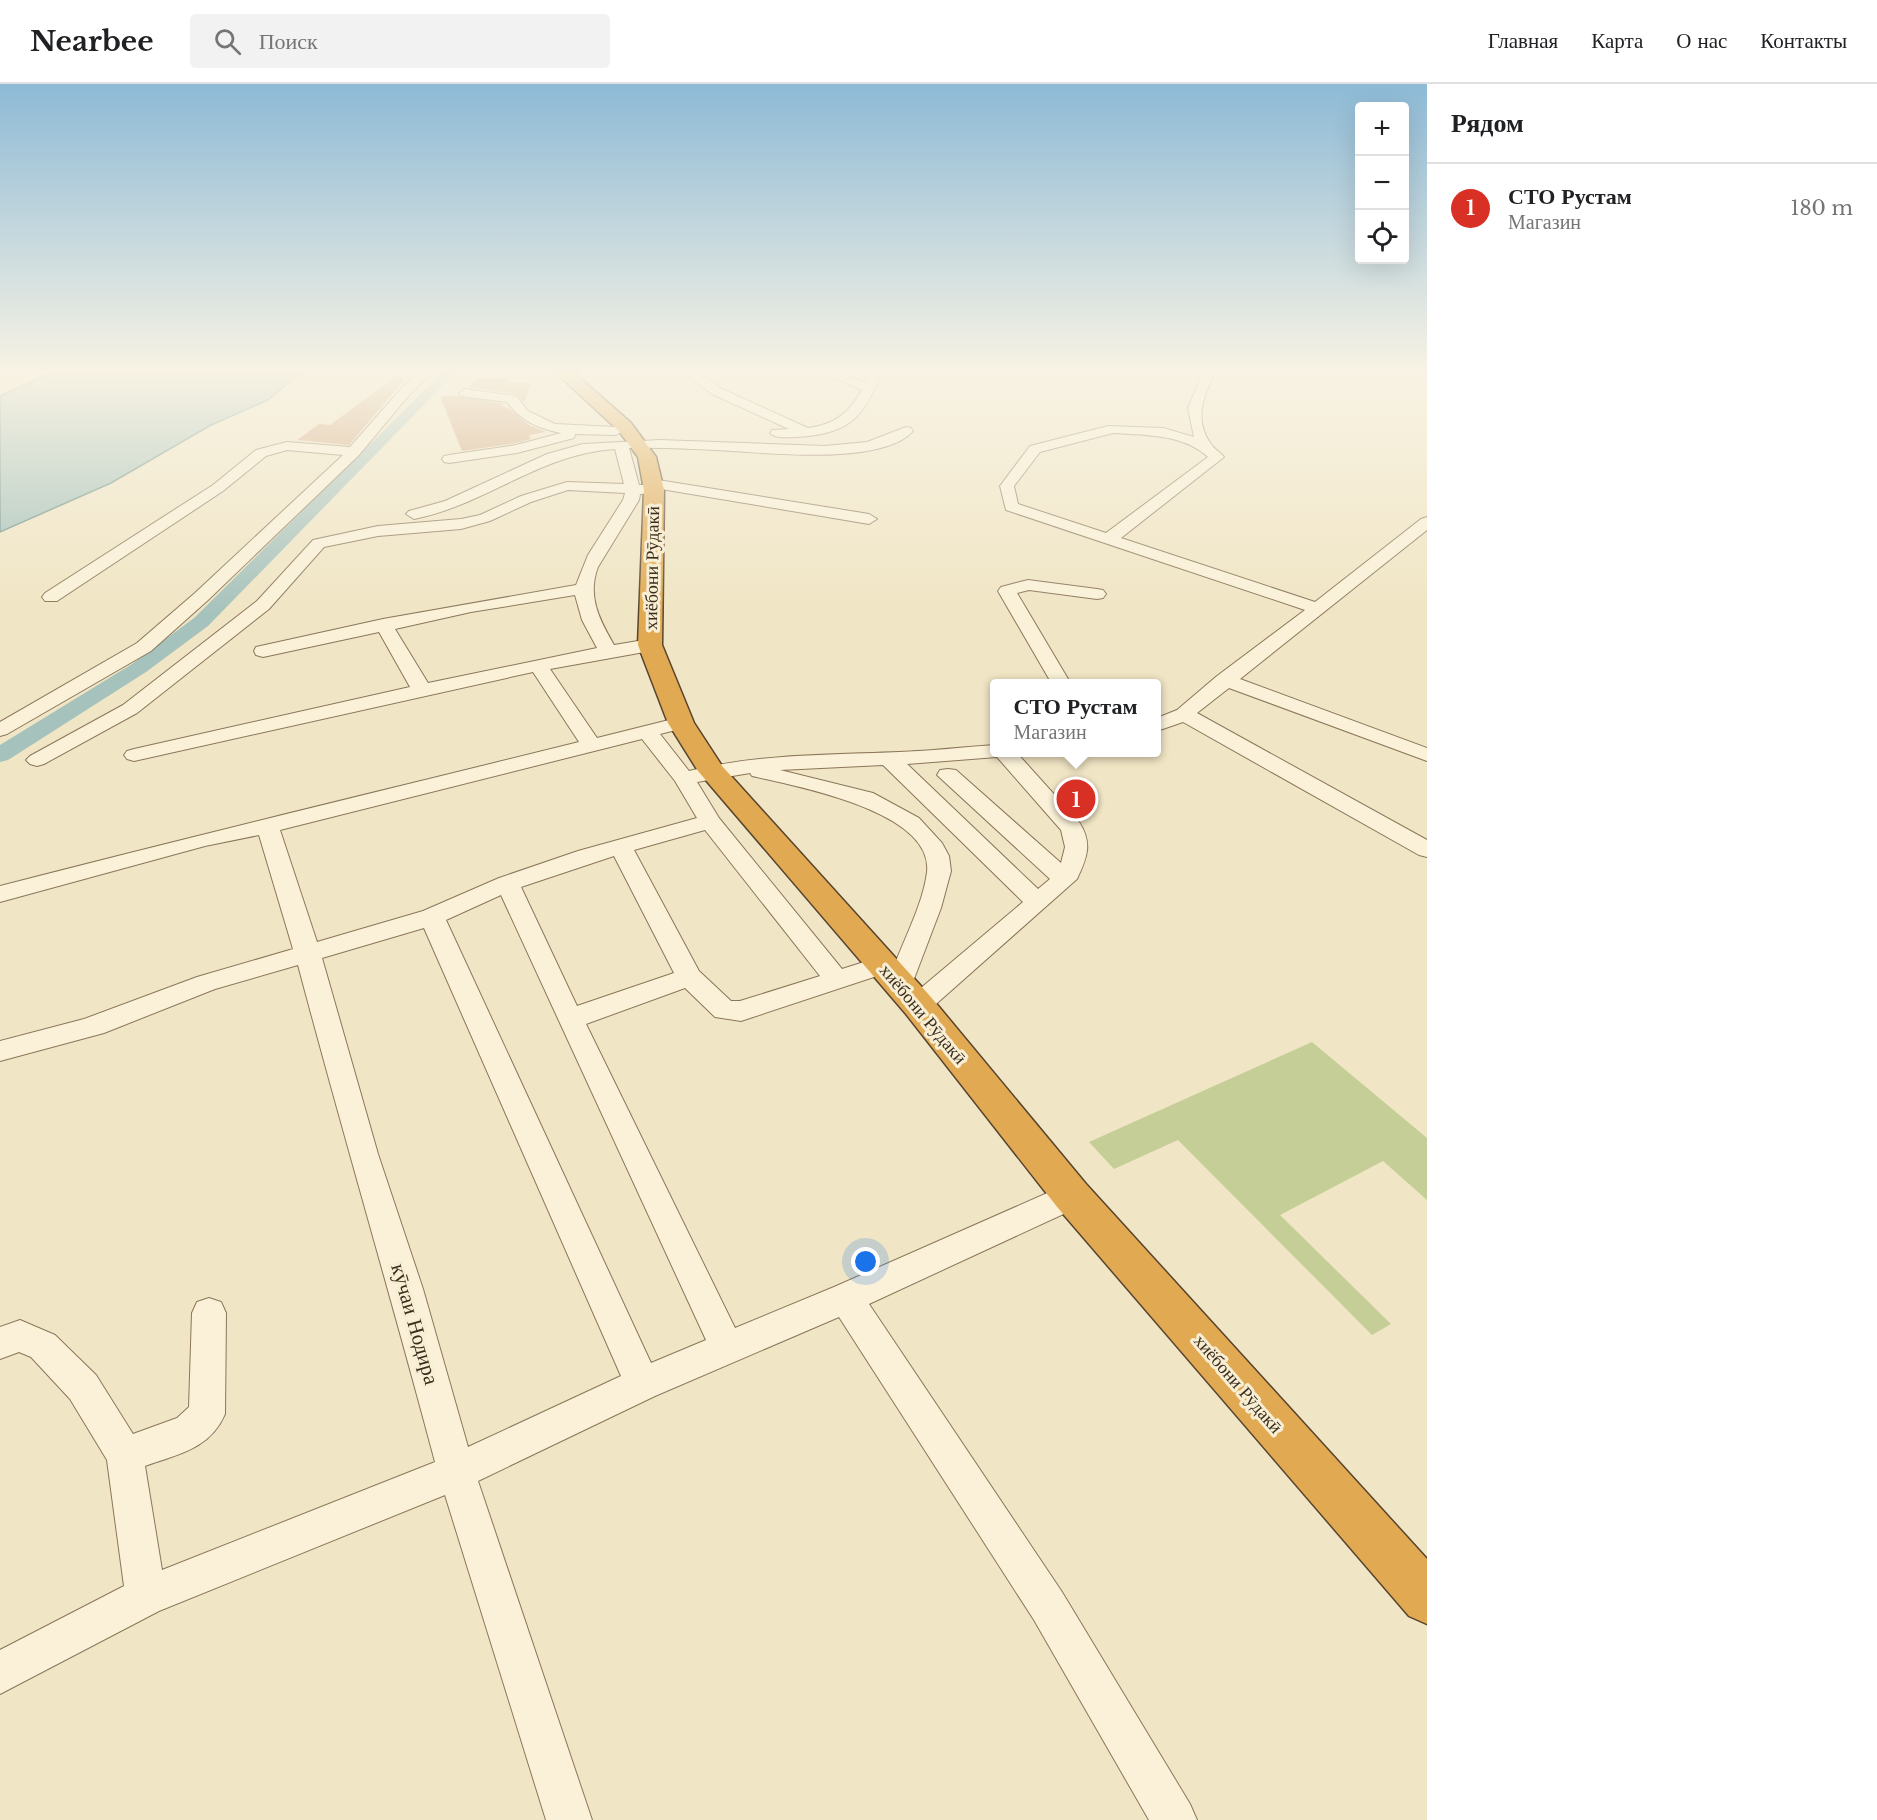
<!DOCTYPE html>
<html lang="ru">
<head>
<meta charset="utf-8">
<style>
  body { margin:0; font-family:"Libre Baskerville",serif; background:#f2f2f2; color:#202124 }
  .controls { position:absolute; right:18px; top:18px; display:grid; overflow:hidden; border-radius:6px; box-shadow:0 6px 24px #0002 }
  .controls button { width:54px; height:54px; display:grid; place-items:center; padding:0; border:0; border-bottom:2px solid #e0e0e0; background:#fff; color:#202124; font:30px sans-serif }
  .you { position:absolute; left:866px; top:1178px; width:21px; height:21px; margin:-15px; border:4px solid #fff; border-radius:50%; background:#1a73e8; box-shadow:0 0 0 9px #1a73e833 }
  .badge { display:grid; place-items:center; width:39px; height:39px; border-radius:50%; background:#d93025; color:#fff; font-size:20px; font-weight:700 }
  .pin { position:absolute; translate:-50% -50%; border:3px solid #fff; box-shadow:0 2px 6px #0006 }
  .popup { position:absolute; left:990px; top:595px; width:171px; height:78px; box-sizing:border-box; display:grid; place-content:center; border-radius:6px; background:#fff; filter:drop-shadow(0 2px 4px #0005); font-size:20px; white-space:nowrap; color:#757577 }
  .popup b { font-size:22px; color:#202124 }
  .popup::after { content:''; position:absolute; left:50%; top:100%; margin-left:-12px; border:12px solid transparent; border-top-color:#fff }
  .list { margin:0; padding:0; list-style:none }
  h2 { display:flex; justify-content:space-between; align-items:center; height:78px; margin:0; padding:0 24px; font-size:26px }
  h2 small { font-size:20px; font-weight:400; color:#757577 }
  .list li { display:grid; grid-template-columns:39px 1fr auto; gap:18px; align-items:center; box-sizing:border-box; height:90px; padding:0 24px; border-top:2px solid #e0e0e0 }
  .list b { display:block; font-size:22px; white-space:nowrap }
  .list p { margin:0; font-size:20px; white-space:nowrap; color:#757577 }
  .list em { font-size:20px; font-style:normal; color:#757577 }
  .icon { flex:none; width:33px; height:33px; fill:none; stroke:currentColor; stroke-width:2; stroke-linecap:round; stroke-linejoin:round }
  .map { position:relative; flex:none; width:1427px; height:1736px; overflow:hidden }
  header { display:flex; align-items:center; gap:36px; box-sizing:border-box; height:84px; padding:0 30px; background:#fff; border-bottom:2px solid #e0e0e0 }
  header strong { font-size:28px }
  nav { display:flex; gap:33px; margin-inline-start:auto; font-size:21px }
  .search { width:420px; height:54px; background:#f2f2f2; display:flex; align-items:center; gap:15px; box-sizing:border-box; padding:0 21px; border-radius:6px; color:#757577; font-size:22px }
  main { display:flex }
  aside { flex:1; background:#fff }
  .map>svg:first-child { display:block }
  .green { fill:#c5ce97 }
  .water { fill:#a6c2bc; stroke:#6c918a; stroke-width:1.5 }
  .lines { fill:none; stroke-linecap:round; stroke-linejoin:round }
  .canal { fill:#a6c2bc; fill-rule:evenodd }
  .building { fill:#cfa179 }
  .minor-casing { stroke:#8b765a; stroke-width:2 }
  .highway-casing { stroke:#58442e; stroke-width:3 }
  .minor { fill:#faf1d8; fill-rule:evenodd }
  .highway { fill:#e1aa52; fill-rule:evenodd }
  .labels { text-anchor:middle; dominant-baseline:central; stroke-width:6; stroke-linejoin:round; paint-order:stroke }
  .street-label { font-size:18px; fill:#3a2d1e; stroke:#f7eed4 }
  .near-street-label { font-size:21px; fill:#3a2d1e; stroke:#f7eed4 }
</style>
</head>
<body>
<header>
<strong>Nearbee</strong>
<div class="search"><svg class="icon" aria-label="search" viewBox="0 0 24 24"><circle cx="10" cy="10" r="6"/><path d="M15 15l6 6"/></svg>Поиск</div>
<nav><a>Главная</a><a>Карта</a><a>О нас</a><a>Контакты</a></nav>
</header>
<main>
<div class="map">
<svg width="1427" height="1736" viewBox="0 0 1427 1736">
  <rect width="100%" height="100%" fill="#f0e5c4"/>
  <polygon class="green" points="1312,958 1427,1054 1427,1116 1383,1077 1280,1131 1391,1240 1372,1251 1178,1056 1114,1085 1089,1058"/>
  <polygon class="water" points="52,288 301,288 308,289 295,293 268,316 211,341 111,399 0,448 0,312"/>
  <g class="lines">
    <polygon class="canal" points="443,288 456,288 208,542 146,588 8,676 0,678 0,661 132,580 194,534"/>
  </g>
  <g class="building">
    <polygon points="399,290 404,296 349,361 297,356 319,340 330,341"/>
    <polygon points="478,294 508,294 506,299 531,299 524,318 516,310 469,303"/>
    <polygon points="440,312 459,312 506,320 500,321 511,326 529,341 546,348 529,351 531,355 516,359 462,367"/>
  </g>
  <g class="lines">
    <g class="minor-casing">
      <g id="minor">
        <polygon points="419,288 432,288 409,311 359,371 207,517 151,567 7,650 0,652 0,638 137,559 195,509 343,371 287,366 266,372 223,407 57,517 45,517 42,513 45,509 213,401 256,366 287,358 350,363 401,305"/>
        <path d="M683,288H697L720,304L808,344C834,341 850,328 862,306L820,288H837L865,299L869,288H881C865,334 848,350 797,353C788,353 776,355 770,349L772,346L789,345L712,310Z"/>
        <path d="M1203,288H1215C1204,311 1193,336 1211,360C1214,365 1220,368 1224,373L1121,454L1315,518L1421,435L1427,433V446L1240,595L1427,664V677L1229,604L1197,629L1427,756V773L1419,771L1183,638L1157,647V634L1177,626L1217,592L1305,526L1006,426L1000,402L1030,362L1108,342L1163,344L1194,353L1188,324ZM1113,349C1145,351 1184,350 1208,373L1106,449L1018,420L1014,402L1040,368Z"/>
        <path d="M465,305L516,312L528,327L555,340L616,343L623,347L616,351L575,350L574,354L517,369L449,379L444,378L442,375L444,372L449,371L516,361L561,349C537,344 521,337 507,318L461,312L459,309Z"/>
        <path d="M906,343L911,344L913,347C881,383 761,368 716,366C687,365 658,363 629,364L639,401H646L647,396L652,395L869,430L877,435L869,440L661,405L659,409L640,410L639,416L598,483C587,512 599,535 614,561L650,555L657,557L659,561L657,565L650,567L550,585L597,654L681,633L688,635L691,639L688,643L660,650L689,687C758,670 828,671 899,668C931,667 963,663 995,661V668H1016L1079,738C1093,759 1087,774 1077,795L927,928L918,931L909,928L905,921L909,914L1023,818L883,681L780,686L873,709L919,734L942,759L949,772L951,787L941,824L909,908L900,910L891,908L887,901L892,887L741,937L715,933L685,904L586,940L735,1244L834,1203L1061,1103L1072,1099L1083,1103L1088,1112L1083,1121L869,1220L1062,1508L1190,1720L1197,1736H1149L1034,1536L839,1233L655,1312L478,1397L592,1736H546L445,1411L159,1527L0,1610V1566L124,1502L107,1376L70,1315L31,1273L19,1268L0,1275V1243L20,1236L55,1251L96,1291L133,1350L177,1334L189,1323L192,1229L197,1218L209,1214L221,1218L226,1229L225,1330C210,1365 178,1370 145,1382L162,1486L435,1378C391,1212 342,1047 298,881L215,905L104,949L0,977V957L84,935L197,893L293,865L259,751L205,762L0,818V802C192,752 386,706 579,658L533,588L134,677L127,675L124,671L127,667L134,665L410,603L379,548L263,573L256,571L254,567L256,563L383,535L576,501L588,471L623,416L625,409L568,406L531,418L490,437L461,445L378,452L324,463L269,525L137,629L44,680L37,682L30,680L26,676L30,672L123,621L257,517L313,456L378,442L461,435L480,431L521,412L567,398L624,400L615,365C539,370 488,420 414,435L406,430L409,427L445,417L547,370L583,360L660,356L825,362L867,358ZM575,511L582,536L597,564L428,599L395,545L471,528ZM642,655L675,697L697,734L578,767L499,794L423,827L317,858L280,746ZM997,673L1061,746L1065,763L1061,779L956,686L948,685L940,686L937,691L1050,795L1038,805L907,680ZM750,689L752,692C795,702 934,727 927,788C923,819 906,851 895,880L892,875L883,872L842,885L719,734L697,698ZM705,746L820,892L740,917H731L699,887L634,766ZM614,772L674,889L577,922L521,803ZM501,811L706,1256L651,1279L446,836ZM424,844L621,1292L468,1363L423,1205L378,1070L322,874Z"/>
        <polygon points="1028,496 1097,505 1103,506 1106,510 1103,514 1097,515 1029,506 1017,509 1071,600 1052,600 998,507 1001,503"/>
      </g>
    </g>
    <g class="highway-casing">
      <polygon id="highway" points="555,288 573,288 631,339 656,373 664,406 662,561 694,639 722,682 930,912 1086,1100 1427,1475 1427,1540 1409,1532 1058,1124 906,930 698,687 668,639 638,561 644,406 638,373 619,347"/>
    </g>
    <use href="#minor" class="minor"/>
    <use href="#highway" class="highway"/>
  </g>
  <linearGradient id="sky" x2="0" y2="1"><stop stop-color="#8dbad6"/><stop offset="0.54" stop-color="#f8f3e4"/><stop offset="1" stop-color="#f8f3e4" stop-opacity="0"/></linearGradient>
  <rect width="1427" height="531" fill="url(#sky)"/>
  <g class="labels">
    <g class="street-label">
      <text transform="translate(652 484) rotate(-89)">хиёбони Рӯдакӣ</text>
      <text transform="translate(923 930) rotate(50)">хиёбони Рӯдакӣ</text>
      <text transform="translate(1238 1300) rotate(49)">хиёбони Рӯдакӣ</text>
    </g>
    <g class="near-street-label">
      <text transform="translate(415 1240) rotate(74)">кӯчаи Нодира</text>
    </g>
  </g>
</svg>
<div class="controls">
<button>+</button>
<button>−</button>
<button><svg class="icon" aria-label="locate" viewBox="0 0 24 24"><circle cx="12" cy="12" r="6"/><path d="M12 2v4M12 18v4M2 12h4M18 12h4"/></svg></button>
</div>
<div class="you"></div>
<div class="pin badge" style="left:1076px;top:715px">1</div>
<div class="popup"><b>СТО Рустам</b>Магазин</div>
</div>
<aside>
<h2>Рядом<small></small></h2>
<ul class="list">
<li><span class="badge">1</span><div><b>СТО Рустам</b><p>Магазин</p></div><em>180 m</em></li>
</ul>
</aside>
</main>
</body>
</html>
